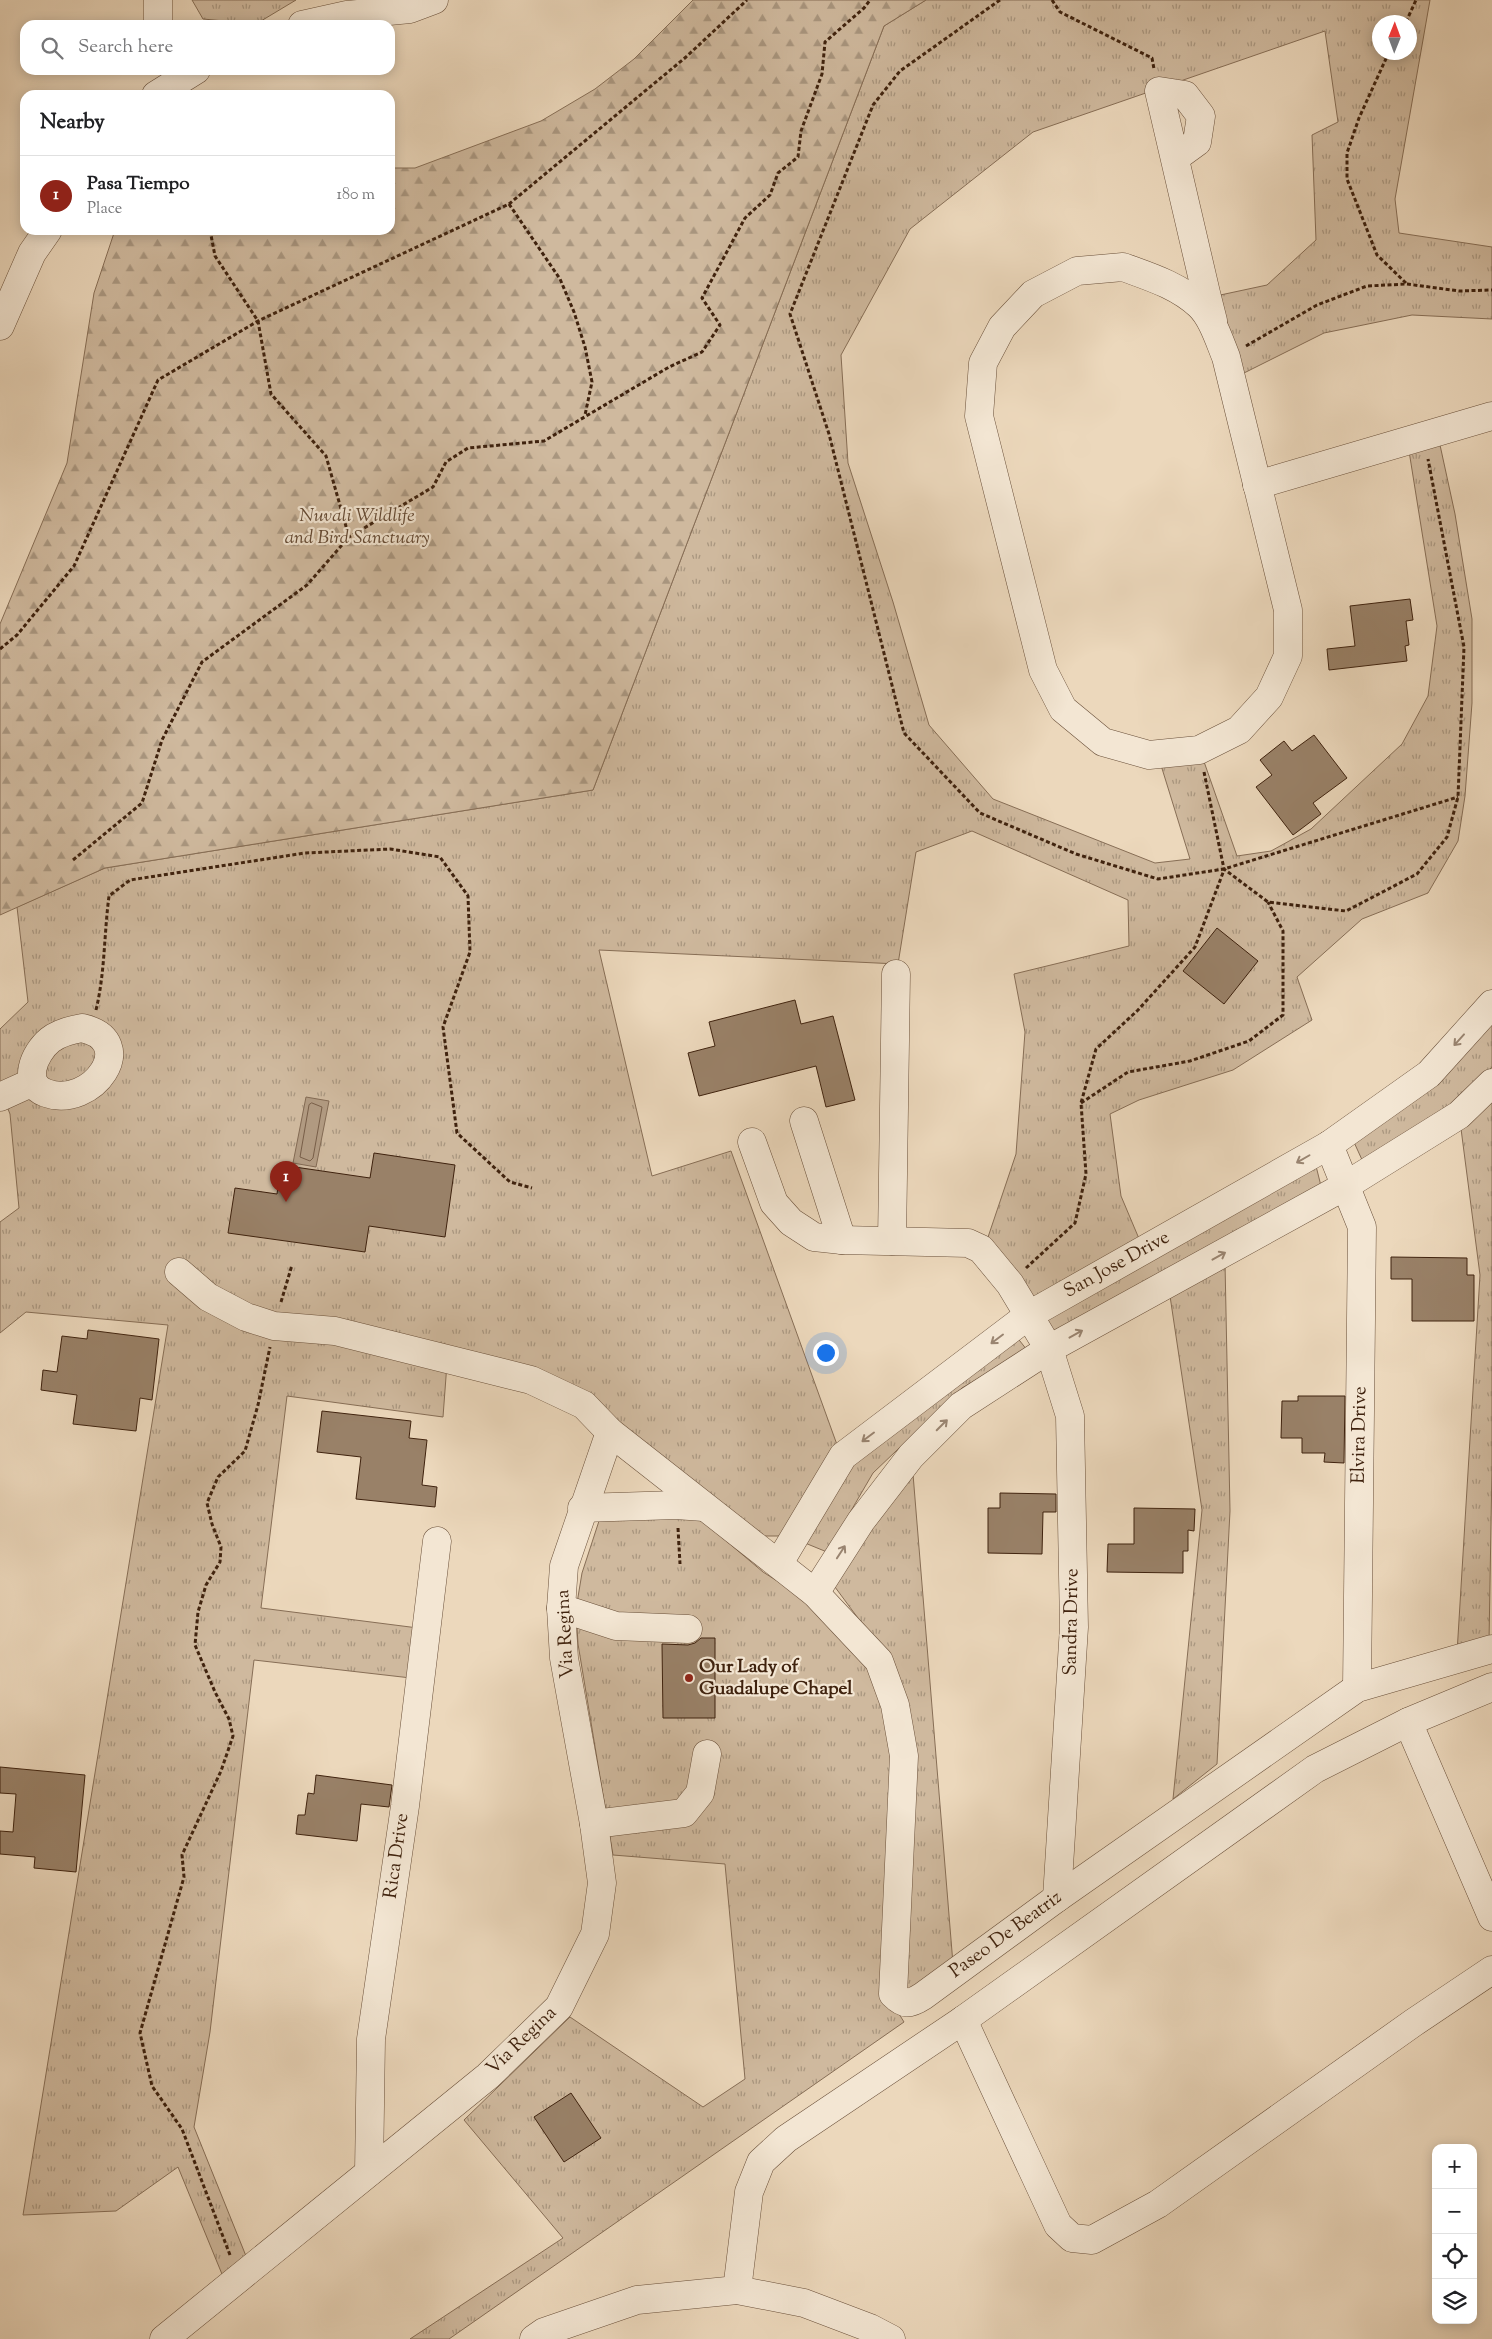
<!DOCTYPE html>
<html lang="en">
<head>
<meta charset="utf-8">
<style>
  body { margin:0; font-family:"Sorts Mill Goudy",serif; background:#f6f6f6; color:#202124 }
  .controls { position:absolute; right:15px; bottom:15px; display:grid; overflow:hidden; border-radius:10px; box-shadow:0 2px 12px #0003 }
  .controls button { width:45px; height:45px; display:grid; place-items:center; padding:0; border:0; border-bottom:1px solid #e0e0e0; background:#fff; color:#202124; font:25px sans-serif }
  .compass { position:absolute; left:1372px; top:15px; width:45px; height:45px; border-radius:50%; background:#fff; box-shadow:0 2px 12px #0003; rotate:1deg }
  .you { position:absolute; left:825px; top:1352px; width:18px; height:18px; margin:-12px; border:4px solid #fff; border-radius:50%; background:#1a73e8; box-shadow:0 0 0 8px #1a73e833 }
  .badge { display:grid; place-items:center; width:32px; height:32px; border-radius:50%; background:#8f2418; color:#fff; font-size:16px; font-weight:700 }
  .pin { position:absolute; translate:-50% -41px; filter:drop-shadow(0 1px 2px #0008) }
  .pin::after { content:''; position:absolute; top:26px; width:18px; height:15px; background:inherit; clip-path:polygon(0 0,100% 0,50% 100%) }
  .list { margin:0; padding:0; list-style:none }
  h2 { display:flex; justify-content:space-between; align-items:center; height:65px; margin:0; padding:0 20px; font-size:21px }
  h2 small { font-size:16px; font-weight:400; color:#757577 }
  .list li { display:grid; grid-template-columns:32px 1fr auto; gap:15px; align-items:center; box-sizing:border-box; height:80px; padding:0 20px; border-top:1px solid #e0e0e0 }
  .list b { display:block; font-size:19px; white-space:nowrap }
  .list p { margin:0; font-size:16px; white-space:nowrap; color:#757577 }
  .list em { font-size:16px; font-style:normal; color:#757577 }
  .icon { flex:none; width:28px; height:28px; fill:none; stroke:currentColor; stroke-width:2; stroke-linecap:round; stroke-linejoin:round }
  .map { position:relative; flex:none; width:1492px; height:2339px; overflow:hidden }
  .search { position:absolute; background:#fff; box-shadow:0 2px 12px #0003; left:20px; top:20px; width:375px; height:55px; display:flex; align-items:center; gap:12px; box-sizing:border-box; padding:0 18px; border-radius:15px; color:#757577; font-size:19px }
  .panel { position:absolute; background:#fff; box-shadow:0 2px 12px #0003; left:20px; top:90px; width:375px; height:145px; border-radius:15px }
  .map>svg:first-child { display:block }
  .grass { fill:url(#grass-tufts); stroke:#876e56; fill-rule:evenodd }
  .forest { fill:url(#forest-firs); stroke:#876e56 }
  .water { fill:#b19a81; stroke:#836a53 }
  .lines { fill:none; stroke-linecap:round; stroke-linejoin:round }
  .shore { stroke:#785e48; stroke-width:1 }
  .building { fill:#998168; stroke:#3f220e }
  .minor-casing { stroke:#6a503a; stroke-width:29 }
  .path { stroke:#3f220e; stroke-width:3; stroke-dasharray:4 2.5; stroke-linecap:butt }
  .minor { stroke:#f3e6d3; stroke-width:28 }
  .oneway { stroke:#998470 }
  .poi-dot { fill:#8f2418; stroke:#f3e6d3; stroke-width:2 }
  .labels { text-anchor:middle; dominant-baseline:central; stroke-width:4.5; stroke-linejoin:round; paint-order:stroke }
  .park-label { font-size:19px; font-style:italic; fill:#634832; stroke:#f3e6d3 }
  .street-label { font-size:19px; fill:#3f220e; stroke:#f3e6d3 }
  .poi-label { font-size:19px; font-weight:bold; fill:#3f220e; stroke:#f3e6d3; text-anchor:start }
</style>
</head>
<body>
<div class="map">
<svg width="1492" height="2339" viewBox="0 0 1492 2339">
  <defs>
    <pattern id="grass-tufts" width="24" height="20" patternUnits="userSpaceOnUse" patternTransform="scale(1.25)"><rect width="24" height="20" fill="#cfb99e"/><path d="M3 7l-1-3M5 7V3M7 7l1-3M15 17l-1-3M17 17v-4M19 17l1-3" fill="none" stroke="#a9967f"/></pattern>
    <pattern id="forest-firs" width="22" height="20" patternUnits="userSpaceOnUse" patternTransform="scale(1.25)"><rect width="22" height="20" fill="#cfb99e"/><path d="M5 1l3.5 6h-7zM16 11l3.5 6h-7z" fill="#a9967f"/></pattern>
  </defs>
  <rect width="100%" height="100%" fill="#ecd8bc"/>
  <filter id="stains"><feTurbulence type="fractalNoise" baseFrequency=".004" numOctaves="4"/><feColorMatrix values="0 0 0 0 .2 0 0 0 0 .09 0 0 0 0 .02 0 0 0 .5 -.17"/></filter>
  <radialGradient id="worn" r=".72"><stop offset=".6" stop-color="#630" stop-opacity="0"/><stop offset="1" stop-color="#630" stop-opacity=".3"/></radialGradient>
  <g class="grass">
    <polygon points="192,0 296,0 256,24 203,19"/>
    <path d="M926,0H1430L1395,199L1399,233L1492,247V319L1412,315L1324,333L1228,381L1211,297L1267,285L1316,240L1312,135L1338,122L1325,31L1033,132L910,229L841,355L848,463L893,602L929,725L993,799L1155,863L1190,859L1160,762L1201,753L1237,856L1271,851L1311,829L1402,744L1428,696L1437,626L1409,451L1440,445L1455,514L1472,619V703L1465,796L1458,841L1428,893L1362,919L1297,977L1312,1020L1233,1070L1139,1100L1110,1114L1121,1196L1140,1241L1040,1299L1018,1289L983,1252L1016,1154L1025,1032L1014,974L1129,946L1128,900L972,831L916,852L898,964L599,950L652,1176L731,1151L840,1453L789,1536H761L616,1422L448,1350L443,1417L287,1396L261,1608L418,1628L411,1678L254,1660L210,2032L194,2127L248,2261L224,2279L178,2167L116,2211L23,2215L168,1325L26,1312L0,1333V1222L19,1208L10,1114L0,1089V1029L28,1002L17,907L105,868L593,790L884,26ZM1380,22H1410V52H1380Z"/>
    <polygon points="1492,1022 1492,1067 1463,1100 1363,1162 1353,1140"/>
    <polygon points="1492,1089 1492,1466 1489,1642 1457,1653 1480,1275 1460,1121"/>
    <polygon points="1315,1162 1322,1190 1054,1335 1046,1317"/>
    <polygon points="1225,1262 1230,1511 1217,1764 1173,1799 1202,1510 1170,1296"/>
    <polygon points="1016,1336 1027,1350 962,1388 873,1473 827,1552 805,1543 853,1461"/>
    <polygon points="913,1474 953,1964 905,1993 889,1660 832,1583"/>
    <polygon points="698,1517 763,1572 804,1598 867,1665 884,1710 891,1762 888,1996 904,2022 449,2339 410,2339 563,2238 464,2120 570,2017 703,2107 745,2079 725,1864 613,1855 578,1644 576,1609 582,1573 599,1521"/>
  </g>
  <polygon class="forest" points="693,0 926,0 884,26 593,790 105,868 0,915 0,624 67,463 94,293 115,230 390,230 390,168 415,168 541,121 595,89 634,59"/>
  <polygon class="water" points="306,1097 329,1101 316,1167 293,1163"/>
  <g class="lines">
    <polygon class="shore" points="312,1103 322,1107 313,1158 310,1161 300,1157 309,1105"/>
  </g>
  <g class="building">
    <polygon points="1410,599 1413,620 1406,621 1409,645 1405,646 1407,661 1329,670 1327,649 1355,646 1350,606"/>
    <polygon points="1314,735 1347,778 1313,803 1321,814 1293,835 1256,787 1272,775 1260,760 1284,741 1292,751"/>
    <polygon points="1217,928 1258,961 1224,1004 1183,971"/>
    <polygon points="795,1000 801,1024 833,1016 855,1100 826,1107 816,1066 699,1096 688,1053 715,1046 709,1022"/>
    <polygon points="374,1153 455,1165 445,1237 369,1226 365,1252 228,1233 235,1188 277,1194 281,1165 370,1178"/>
    <polygon points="1391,1257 1467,1258 1467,1275 1474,1275 1474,1321 1412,1321 1412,1279 1391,1279"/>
    <polygon points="88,1330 159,1339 152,1400 140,1398 136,1431 73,1424 77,1395 41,1390 43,1370 57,1372 62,1336 87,1339"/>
    <polygon points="1298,1396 1345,1396 1344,1463 1324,1462 1325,1453 1302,1453 1302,1438 1281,1438 1282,1401 1298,1401"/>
    <polygon points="322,1411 411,1421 409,1438 427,1440 422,1485 437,1487 435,1507 356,1499 361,1457 317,1452"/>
    <polygon points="1000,1493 1056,1494 1056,1512 1043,1512 1042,1554 988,1553 988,1508 1000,1508"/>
    <polygon points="1134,1508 1195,1509 1194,1531 1188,1530 1188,1551 1183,1551 1183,1573 1107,1572 1108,1544 1134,1544"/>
    <polygon points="701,1638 715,1638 715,1718 663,1718 662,1644 688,1645 695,1643"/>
    <polygon points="0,1767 85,1775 76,1872 34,1868 35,1857 0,1854 0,1831 13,1832 16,1794 0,1793"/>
    <polygon points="316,1775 392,1785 389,1807 361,1804 357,1841 296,1834 298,1815 305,1815 308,1793 314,1794"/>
    <polygon points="571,2093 601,2138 564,2162 534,2117"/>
  </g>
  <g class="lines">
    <g class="minor-casing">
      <g id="minor">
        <polyline points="158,0 158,25"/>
        <polyline points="302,25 347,15 410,9 434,0"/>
        <polyline points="156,95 196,70"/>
        <polyline points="1175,158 1197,142 1201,116 1185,95 1159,91 1206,293 1213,321"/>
        <path d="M1123,267C1150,277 1177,285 1199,305C1212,317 1219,340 1226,357L1288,610V656L1269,697L1239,730L1199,750L1149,755L1103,742L1063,709L1043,670L979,416L983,363L1002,327L1033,294L1077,271Z"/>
        <polyline points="0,326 32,253 48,230"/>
        <polyline points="1257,485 1492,416"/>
        <path d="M82,1028C141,1041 92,1110 46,1093C21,1084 34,1053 50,1040C59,1033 70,1030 82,1028Z"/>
        <polyline points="0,1097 33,1082"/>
        <polyline points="804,1121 842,1240"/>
        <polyline points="752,1142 774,1203 791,1222 814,1237 842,1240 968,1243 981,1249 1010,1284 1049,1349 1070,1416 1074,1627 1057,1898"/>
        <polyline points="1329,1145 1362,1227 1357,1688"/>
        <polyline points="892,1241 896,974"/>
        <path d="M179,1272L208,1297L246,1317L274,1326L335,1331L531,1380L584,1405L610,1432L815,1593L879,1661L895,1705L904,1756L893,1994C904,2005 909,2005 923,1996L1057,1898L1357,1688L1492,1649"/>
        <polyline points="582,1508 676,1505 704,1507"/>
        <polyline points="779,1563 843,1456 1029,1315 1329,1145 1429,1074 1492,1004"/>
        <polyline points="815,1593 861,1521 911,1456 961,1406 1049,1349 1345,1186 1459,1115 1492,1083"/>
        <polyline points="561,1608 616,1626 688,1629"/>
        <polyline points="1408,1722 1492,1917"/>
        <polyline points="594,1824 684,1813 700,1793 707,1754"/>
        <polyline points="963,2020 1058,2225 1072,2238 1092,2240 1158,2204 1413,2023 1492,1970"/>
        <polyline points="369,2172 371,2039 405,1806 437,1541"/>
        <polyline points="737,2290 749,2192 761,2162 786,2139 963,2020 1315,1769 1408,1722 1492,1687"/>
        <polyline points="164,2339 488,2076 559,2007 595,1934 602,1883 594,1824 564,1658 561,1608 564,1566 610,1432"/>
        <polyline points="534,2339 544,2332 637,2300 737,2290 804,2303 870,2328 891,2339"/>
      </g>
    </g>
    <g class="path">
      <polyline points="1000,0 900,71 873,105 790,314 829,434 904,733 980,813 1076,854 1158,879 1224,869 1458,797"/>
      <polyline points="1052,0 1060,12 1152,58 1154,69"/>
      <polyline points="1406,22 1416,0"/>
      <polyline points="1389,52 1359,118 1347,153 1347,179 1377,255 1407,284"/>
      <polyline points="509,204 560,279 574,312 585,347 592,382 585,415"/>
      <polyline points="210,230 215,256 258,321 271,394 326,456 349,537"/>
      <polyline points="1246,346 1317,305 1367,286 1407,284 1459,291 1492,290"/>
      <polyline points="0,649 17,635 74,566 158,380 258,321 509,204 686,57 747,0"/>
      <polyline points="1204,772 1224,869 1268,902 1346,911 1417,874 1447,837 1458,797 1464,647 1428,459"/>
      <polyline points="73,860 142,803 162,740 202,662 307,585 349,537 433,487 446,462 468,448 544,441 669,367 702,352 720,325 702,298 745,218 770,195 778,173 798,157 801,131 822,74 825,42 864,8 870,0"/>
      <path d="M96,1010C105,973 104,934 109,896L130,880L305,853L390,849L440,857L468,896L470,952L443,1027L457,1133L510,1182L532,1188"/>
      <polyline points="1081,1103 1128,1072 1190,1061 1249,1041 1283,1015 1283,931 1268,902"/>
      <polyline points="1026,1268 1075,1223 1086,1174 1081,1103 1096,1049 1138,1010 1195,947 1224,870"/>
      <polyline points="281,1302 292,1265"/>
      <polyline points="678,1528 680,1564"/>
      <polyline points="230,2255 182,2129 152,2086 140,2033 184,1877 182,1855 221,1771 233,1736 229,1719 215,1692 195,1645 198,1612 206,1585 220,1562 221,1547 212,1524 207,1503 218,1477 245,1451 258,1405 270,1347"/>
    </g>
    <use href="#minor" class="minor"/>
  </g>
  <defs><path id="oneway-shaft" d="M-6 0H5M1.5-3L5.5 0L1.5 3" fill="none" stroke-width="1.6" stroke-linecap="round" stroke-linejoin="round" transform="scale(1.25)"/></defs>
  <g class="oneway">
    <use href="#oneway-shaft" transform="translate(1459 1040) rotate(132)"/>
    <use href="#oneway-shaft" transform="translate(1303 1159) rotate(150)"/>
    <use href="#oneway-shaft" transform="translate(1219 1256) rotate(-29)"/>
    <use href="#oneway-shaft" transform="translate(1076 1334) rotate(-29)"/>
    <use href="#oneway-shaft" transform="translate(997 1339) rotate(143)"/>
    <use href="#oneway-shaft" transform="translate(942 1425) rotate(-45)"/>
    <use href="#oneway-shaft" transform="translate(868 1437) rotate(143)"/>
    <use href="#oneway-shaft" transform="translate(841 1552) rotate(-57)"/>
  </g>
  <circle class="poi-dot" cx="689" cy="1678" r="5"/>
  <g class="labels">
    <g class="park-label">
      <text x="357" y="516">Nuvali Wildlife<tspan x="357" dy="22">and Bird Sanctuary</tspan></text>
    </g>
    <g class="street-label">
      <text transform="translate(1117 1265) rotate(-29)">San Jose Drive</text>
      <text transform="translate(1360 1435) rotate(-89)">Elvira Drive</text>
      <text transform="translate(1072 1622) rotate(-89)">Sandra Drive</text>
      <text transform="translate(566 1634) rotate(-93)">Via Regina</text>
      <text transform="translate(397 1856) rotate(-82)">Rica Drive</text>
      <text transform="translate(1006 1935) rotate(-36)">Paseo De Beatriz</text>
      <text transform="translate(522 2041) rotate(-44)">Via Regina</text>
    </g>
    <g class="poi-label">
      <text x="699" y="1667">Our Lady of<tspan x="699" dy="22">Guadalupe Chapel</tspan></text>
    </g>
  </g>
  <rect width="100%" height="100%" filter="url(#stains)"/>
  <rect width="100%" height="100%" fill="url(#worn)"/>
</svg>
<div class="controls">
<button>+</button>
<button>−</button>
<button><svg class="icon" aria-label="locate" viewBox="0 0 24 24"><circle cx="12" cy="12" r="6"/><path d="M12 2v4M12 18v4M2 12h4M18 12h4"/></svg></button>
<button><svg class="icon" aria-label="layers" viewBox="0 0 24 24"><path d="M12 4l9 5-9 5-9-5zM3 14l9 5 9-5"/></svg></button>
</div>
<svg class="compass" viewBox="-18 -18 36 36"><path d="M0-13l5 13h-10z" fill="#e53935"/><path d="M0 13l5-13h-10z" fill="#757577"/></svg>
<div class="you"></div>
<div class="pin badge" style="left:286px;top:1202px">1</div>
<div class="search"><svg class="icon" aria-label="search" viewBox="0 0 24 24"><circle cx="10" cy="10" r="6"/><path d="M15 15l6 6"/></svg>Search here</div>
<section class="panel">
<h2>Nearby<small></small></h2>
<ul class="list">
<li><span class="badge">1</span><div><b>Pasa Tiempo</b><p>Place</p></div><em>180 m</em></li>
</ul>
</section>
</div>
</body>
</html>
